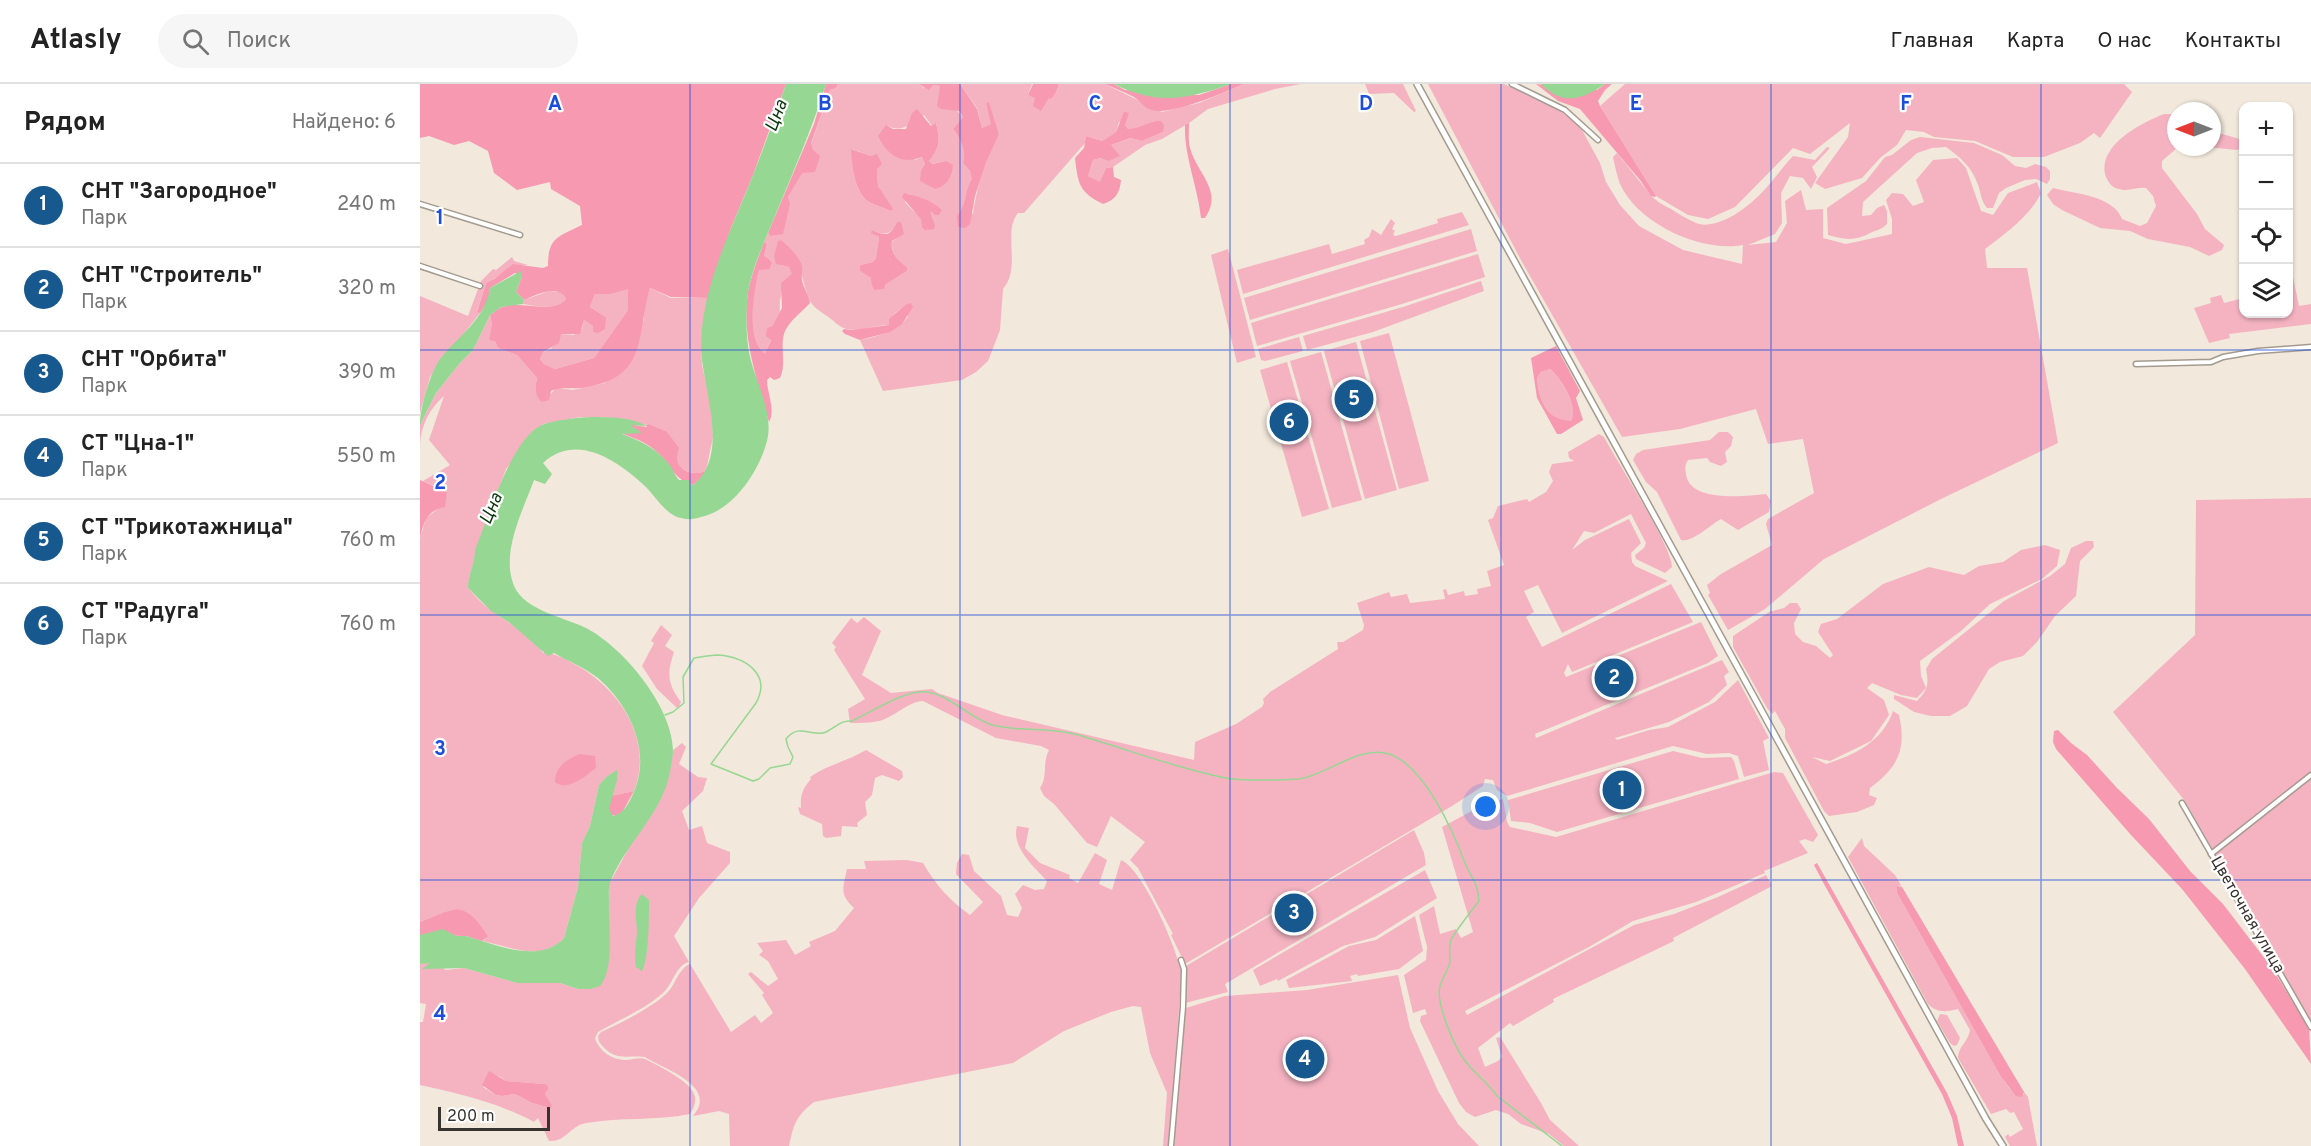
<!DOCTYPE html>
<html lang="ru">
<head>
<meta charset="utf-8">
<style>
  body { margin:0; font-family:Overpass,sans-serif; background:#f6f6f6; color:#222 }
  .controls { position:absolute; right:18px; top:18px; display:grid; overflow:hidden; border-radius:12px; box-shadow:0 2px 4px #0004 }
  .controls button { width:54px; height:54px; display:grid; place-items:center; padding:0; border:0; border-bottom:2px solid #e0e0e0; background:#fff; color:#222; font:30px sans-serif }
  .compass { position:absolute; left:1747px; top:18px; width:54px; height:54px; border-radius:50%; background:#fff; box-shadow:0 2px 4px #0004; rotate:270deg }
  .scale { position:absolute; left:18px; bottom:15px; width:112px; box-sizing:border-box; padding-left:6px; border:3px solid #37332e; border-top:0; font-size:16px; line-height:21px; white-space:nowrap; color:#37332e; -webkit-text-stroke:4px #fff; paint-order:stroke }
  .you { position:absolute; left:1066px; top:723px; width:21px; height:21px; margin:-15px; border:4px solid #fff; border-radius:50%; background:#1a73e8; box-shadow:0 0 0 9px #1a73e833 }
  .badge { display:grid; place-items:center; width:39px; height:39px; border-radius:50%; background:#17598e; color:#fff; font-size:20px; font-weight:700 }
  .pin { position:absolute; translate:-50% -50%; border:3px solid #fff; box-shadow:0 2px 6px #0006 }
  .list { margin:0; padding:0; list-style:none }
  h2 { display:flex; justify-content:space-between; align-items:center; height:78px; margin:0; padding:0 24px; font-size:26px }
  h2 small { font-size:20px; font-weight:400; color:#767676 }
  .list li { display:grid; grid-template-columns:39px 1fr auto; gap:18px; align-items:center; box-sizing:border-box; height:84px; padding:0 24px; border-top:2px solid #e0e0e0 }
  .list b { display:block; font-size:22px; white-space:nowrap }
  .list p { margin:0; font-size:20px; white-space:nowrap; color:#767676 }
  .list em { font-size:20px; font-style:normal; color:#767676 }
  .icon { flex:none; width:33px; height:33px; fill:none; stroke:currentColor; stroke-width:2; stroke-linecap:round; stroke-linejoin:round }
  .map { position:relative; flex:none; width:1891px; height:1062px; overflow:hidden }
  header { display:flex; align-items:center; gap:36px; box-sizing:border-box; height:84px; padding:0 30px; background:#fff; border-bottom:2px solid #e0e0e0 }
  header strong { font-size:28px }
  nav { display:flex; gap:33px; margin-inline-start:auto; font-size:21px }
  .search { width:420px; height:54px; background:#f6f6f6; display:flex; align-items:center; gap:15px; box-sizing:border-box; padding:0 21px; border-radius:33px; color:#767676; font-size:22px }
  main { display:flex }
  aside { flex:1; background:#fff }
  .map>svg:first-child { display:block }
  .green { fill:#f5b3c2; fill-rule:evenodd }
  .forest { fill:#f799b1; fill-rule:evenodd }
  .water { fill:#96d793 }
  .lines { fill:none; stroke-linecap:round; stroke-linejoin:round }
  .stream { stroke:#96d793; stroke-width:1.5 }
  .minor-casing { stroke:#a49b8f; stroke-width:7 }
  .major-casing { stroke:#a49b8f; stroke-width:8 }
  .minor { stroke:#fff; stroke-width:4 }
  .major { stroke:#fff; stroke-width:5 }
  .grid { fill:none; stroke:#1d4ed8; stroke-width:1.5; stroke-opacity:0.55 }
  .labels { text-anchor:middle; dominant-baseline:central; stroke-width:4.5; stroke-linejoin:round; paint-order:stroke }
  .street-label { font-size:16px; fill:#37332e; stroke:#fff }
  .water-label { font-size:18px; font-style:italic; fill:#0b390d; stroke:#fff }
  .grid-label { font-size:20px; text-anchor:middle; font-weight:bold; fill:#1d4ed8; stroke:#fff; stroke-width:4.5; stroke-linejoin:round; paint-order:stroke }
</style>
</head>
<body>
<header>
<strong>Atlasly</strong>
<div class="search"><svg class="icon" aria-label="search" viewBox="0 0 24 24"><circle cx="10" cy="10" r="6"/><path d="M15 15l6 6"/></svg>Поиск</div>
<nav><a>Главная</a><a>Карта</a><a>О нас</a><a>Контакты</a></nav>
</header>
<main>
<aside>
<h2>Рядом<small>Найдено: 6</small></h2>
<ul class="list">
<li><span class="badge">1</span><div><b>СНТ &quot;Загородное&quot;</b><p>Парк</p></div><em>240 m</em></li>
<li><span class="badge">2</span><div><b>CНТ &quot;Строитель&quot;</b><p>Парк</p></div><em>320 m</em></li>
<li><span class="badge">3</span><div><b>CНТ &quot;Орбита&quot;</b><p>Парк</p></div><em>390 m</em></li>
<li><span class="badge">4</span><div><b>СТ &quot;Цна-1&quot;</b><p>Парк</p></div><em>550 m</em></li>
<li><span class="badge">5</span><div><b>СТ &quot;Трикотажница&quot;</b><p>Парк</p></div><em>760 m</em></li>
<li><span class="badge">6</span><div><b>СТ &quot;Радуга&quot;</b><p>Парк</p></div><em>760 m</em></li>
</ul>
</aside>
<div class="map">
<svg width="1891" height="1062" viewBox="0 0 1891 1062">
  <rect width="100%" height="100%" fill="#f2e8db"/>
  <g class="green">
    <path d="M418,0H498L504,4L513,1L520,2V9L543,33L533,45C541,55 546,66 543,79L550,87L553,95C546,105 549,114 544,124L553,130C556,108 566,68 579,50L569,19L566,21L572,40L562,44L557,24L540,0H612L608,11L628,14L638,5V0H685L742,28L779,19L824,0H881L855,5L788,25L769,39L742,55L725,61L693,83L686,84L680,99L668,92L673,76L680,74L688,77L691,61L712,54L722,57L743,48L726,42L717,45H708L705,41L699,38L696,48L682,57L666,52L665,59L604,129H598C582,148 602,183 583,205L580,246L568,277L556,288L542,296L463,307L440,256C458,253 476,247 488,233L485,221L474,230L469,241C455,241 440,248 427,245C421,244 416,239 411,235C405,230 393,224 390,217C381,197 381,170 361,156L360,181L369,183L373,190C369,197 362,205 361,212C357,225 366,236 347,244L351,255L345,271C325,253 333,208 339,185H350L352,180L349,175L344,172L347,160L344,158L348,149L352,152L363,149L368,113L393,66L391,60L410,6L416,4ZM504,31L512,42L516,39C520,58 521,62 509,76L511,80L526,77L501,86L505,80L502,73L495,76L466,41C482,50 490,40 504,31ZM432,65L451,72L457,84L458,102L471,127C465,123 456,122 449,118C434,108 432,81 432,65ZM488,110C501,116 510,115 522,126H511L509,129L515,141C502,135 495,129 485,118ZM477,138L478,153L472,158C471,170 478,176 487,183V187L465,201H452C453,191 448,190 440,187V181L453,178L456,174L459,153L452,146C466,152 470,151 477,138Z"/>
    <polygon points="945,0 983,0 996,27 994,28 974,9 949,10"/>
    <path d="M1008,0H1084L1131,22L1154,36L1162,46L1180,79L1186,98L1200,121L1219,142L1263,166L1322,180L1323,161C1282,169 1218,140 1200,100C1197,92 1195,82 1193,73L1197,69C1208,82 1218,96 1229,109C1234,116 1243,121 1251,125C1259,130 1270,137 1279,140C1297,144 1321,128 1333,117C1349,103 1359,87 1373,72L1395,76L1407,63L1410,64L1392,83L1397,93L1391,105L1383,94L1370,92L1361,109L1362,139L1355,150L1328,161L1356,158L1367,139L1365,117L1381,106L1386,126L1403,125V154L1426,160L1472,150V135L1466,116L1472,109L1483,110L1493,122L1504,118L1496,96L1513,76L1537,74L1546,84L1561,127L1573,131L1588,109L1617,98L1621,109C1611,131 1585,150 1565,165L1567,184H1607L1638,359L1521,415L1404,475L1345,525L1308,546L1288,511L1290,509L1287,501L1301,490L1352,461L1346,440L1348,435L1394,409L1383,355L1348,360L1336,325L1260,345L1202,353L1102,178Z"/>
    <polygon points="1205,0 1704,0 1712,8 1680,54 1674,49 1660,59 1624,73 1593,73 1555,57 1514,53 1504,48 1486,46 1477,61 1460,74 1442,94 1405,105 1395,99 1428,53 1430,39 1390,70 1373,64 1315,123 1288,135 1268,131 1236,112 1180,22"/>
    <path d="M1744,30H1756V63H1758L1742,77V84L1777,130L1785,145L1804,161L1802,166L1789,172L1770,163L1728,155L1710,147L1680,144L1642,126L1633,120L1627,111L1633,104C1654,110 1693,111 1702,135L1720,142L1727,139L1736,122L1733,112L1726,104C1717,103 1708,108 1699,105C1692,104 1689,99 1686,93C1676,62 1721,39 1744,30Z"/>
    <polygon points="1792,47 1823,56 1823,63 1817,66 1786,63 1792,63"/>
    <path d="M1500,53L1554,59L1582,71L1595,82L1606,84L1615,80L1626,83L1630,87V95L1627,100L1616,95L1605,96L1586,104L1579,109L1573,124H1567C1561,117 1561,109 1558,101C1552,83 1541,74 1526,63L1512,64L1497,69L1443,118L1442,132L1451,131L1457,124L1464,121L1467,127V140C1460,147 1458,145 1450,149C1436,157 1424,156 1408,151L1407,124L1446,97L1465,73L1472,71L1491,56Z"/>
    <polygon points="1042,128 1049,141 823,210 817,186 909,160 912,170 945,160 944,156 949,153 952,145 961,151 971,135 975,139 972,145 975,147 973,151 976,152 1018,139 1017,135"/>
    <polygon points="1051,145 1057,167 830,236 824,214"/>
    <polygon points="808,165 836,273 817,279 791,171"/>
    <polygon points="1058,170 1065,193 982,220 837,262 831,239"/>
    <path d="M92,173L94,177L108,181C84,182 84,191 66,199L57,227L60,229L10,293L0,329V212L48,232L61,197L73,185L76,186Z"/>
    <polygon points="1873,193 1879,222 1891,220 1891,240 1809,250 1810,254 1789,259 1774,224 1791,219 1790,214 1801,211 1804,219 1823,214 1824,230 1868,230 1869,194"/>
    <polygon points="1061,197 1064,207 953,248 887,266 883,252 983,223"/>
    <polygon points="208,204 208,226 174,274 135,285 124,280 120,275 123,268 131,265 141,250 154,251 162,245 164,236 173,242 186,233 170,223 175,210 190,209"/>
    <path d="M230,204L251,214H288L281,260L282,281L291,322L293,353L286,387C269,393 251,384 258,364C250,351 243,346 229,340L226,341L203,335L180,333H160L123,340L86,385L56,466C55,480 48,490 48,504C55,512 63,521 72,527C89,540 111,550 123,569C136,569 145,575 156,581C200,605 234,657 214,707L191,712L196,687L186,693L179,701L170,742L162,759L158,803L144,854C121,879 89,862 62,857L66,855L22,829L0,838V455L6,434L19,424L27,408L3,397L30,381L9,356L24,312C10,324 1,341 0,360V341L16,309L40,279L53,266L70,231L75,257L78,264L97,271L117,294C115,303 114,312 123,318L136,304L153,306L185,299L224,236V223Z"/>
    <path d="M129,207L141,208L146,215C136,227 117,222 103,220L104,216Z"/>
    <polygon points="969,249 1009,397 979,405 940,257"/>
    <polygon points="879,253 883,267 845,277 841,276 838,265"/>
    <polygon points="936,258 977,406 945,415 904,267"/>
    <polygon points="901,268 942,416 912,424 870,277"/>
    <polygon points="867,278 909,425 882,433 840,286"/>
    <path d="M1130,285C1142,296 1159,322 1151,338C1126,336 1119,316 1117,294L1121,288Z"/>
    <path d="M1299,348H1308L1313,353L1311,362L1305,368L1307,378L1301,382L1290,378L1287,374L1268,376C1265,381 1265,384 1266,390C1269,419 1326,412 1346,410L1351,417L1349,428L1318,446L1301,435C1290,441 1272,459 1261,456L1237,408L1226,398L1213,376L1216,370L1223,366L1290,356Z"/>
    <path d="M1179,350L1184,353C1197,378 1252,462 1252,483L1245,489L1216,475L1215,471L1224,464L1226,459L1211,430L1174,449L1164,447L1152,466L1165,456L1209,435L1221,459L1211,469L1212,478L1215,482L1248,497L1142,549L1118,501L1104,507L1114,528L1106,533L1122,563L1251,500L1273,538L1152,588L1148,580L1144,589L1146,593L1281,538L1298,572L1288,579L1115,650L1116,654L1302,576L1309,588L1304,592L1307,601L1289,618L1249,638L1195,654L1197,656L1229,646L1248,643L1295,618L1318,596L1349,654L1343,657L1349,686L1324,693L1318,672L1309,669L1287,670L1253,662L1087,712L1077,706L1073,696L1065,695L1063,702L1032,722L765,880L751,851L753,850L718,784L710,776L725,758L691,732L677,763L667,759L634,720L624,712L620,704C628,693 622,679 629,666L621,662L576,654L503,617C487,618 475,633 459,637C450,639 439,639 430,639L428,625L445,615L414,566L416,563L412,559L431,534L437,539L444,533L461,547L442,591L471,609L512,605L518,609L582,631L774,676L775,658L816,640L842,623L844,619L843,615L850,608L918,565L917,558H923L943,546L944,541L937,519L969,508L971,513L987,510L990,519L1025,515L1023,506L1026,505L1028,511L1044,507L1045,512L1058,510L1057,505L1071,502L1067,487L1084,481L1068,436L1073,434L1078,422L1107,415L1109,418L1126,408L1133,397L1129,388L1132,380L1154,377L1149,374L1148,368Z"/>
    <polygon points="1891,414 1891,939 1765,717 1693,628 1775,551 1776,416"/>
    <path d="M1666,457H1673L1674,463L1660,477L1656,512L1635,532L1617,558L1603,572L1580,578L1569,585L1547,622L1530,632H1511L1494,628L1474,615V611L1497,617C1508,606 1509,600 1506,585L1512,575L1584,517L1630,492L1645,480L1651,464Z"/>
    <path d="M1625,461L1640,466L1637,482L1622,495L1570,520L1541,547L1500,577L1501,592L1506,604L1497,614L1481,611L1452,599L1447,604L1464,616L1469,631L1451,657L1410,677L1392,673L1406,680C1435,671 1463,657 1473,627L1479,631C1487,666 1477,684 1450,704L1449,711L1457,714L1454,721L1437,728L1409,732L1404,727L1365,654V645L1355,627L1352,630L1347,624L1313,563V552L1349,528L1364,524L1370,519H1377L1381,525L1374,539L1375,550L1383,558L1396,562L1410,574L1413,571L1398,548L1401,540L1417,535L1463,500L1509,483L1544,491L1559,482L1583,478L1601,466Z"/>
    <path d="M241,541L252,551L245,562L254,568C247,589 247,599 261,618L258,625L237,605L222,582L234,559L231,557Z"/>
    <path d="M262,659L266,663L259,680L278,693L287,694L283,707L262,727L269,746L282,742L287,759L310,768V779L279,814L254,852L269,878C256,881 253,900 243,909C225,925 199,936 178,948L175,954C179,967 192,976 206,976C212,976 219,973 225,975C237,981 273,998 275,1013C276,1019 273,1025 270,1030C236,1037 201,1033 166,1039C150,1042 146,1058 129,1057L118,1034L114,1038C79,1019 38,1009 0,1001V938H3L6,920L0,919V880L12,878L26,886L44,884L97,899H140L158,905L189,872V800L249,691L253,666ZM79,992L86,997L126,1000L129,1004L125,1010L130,1024L112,1019L95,1010L82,1012L76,1011L63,1003Z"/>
    <path d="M446,666L482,687L483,693L479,697L462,691L455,694L452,711L445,718L447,731L437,739L438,743L422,742L421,752L406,754L403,752L402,740L380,730L378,723L381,724C380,711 383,704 391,695L390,693C407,681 428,677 446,666Z"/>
    <polygon points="1253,667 1282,674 1311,673 1314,677 1319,695 1137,748 1110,739 1091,737 1088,716"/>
    <polygon points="1354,688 1363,689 1398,751 1393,758 1385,755 1379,757 1388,769 1344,787 1345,789 1276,818 1213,837 1169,863 1045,927 1047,931 1214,841 1254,830 1298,813 1346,791 1352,802 1253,854 1254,857 1133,915 1134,918 1093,942 1090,939 1058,964 1065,983 1078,977 1082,973 1076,954 1080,953 1121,1019 1130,1036 1159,1062 1144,1062 1129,1050 1101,1040 1088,1030 1076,1026 1055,1033 1046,1028 1039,1019 1000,937 1001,932 1007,930 1005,925 993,929 984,891 1006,876 1007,863 999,831 1014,822 1020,850 1036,845 1041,854 1053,848 1022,743 1061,722 1083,715 1087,738 1090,743 1136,753"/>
    <path d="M597,742L609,744L605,764L620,779L650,791L649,794L658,799L675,769L687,776L679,800L692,806L701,776C720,784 746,842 753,862C756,870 757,876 762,884L749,1062H743L747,1009L730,969L721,923L713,922L691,928L644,947L593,979L394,1018C375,1033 374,1040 369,1062H310L309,1030L299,1027L273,1032C300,1001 240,984 225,973C203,971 195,978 179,958L178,952L181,948C199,940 233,923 247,909C256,900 258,885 270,880L311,948L335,931L341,939L353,929L342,911L344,909L328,890L331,888L348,902L358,895L348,877L339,871L343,867L337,859L366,856L375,871L391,862L389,858L415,847L434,824C419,810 423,804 427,785H446L444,777L487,776L503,779C516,801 529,816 550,831L563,818L536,790L537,779L542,770L549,771L554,787L581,812L587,831L598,833L602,824L595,810L603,801L615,806L624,805L627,797C614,783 591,763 597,742Z"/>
    <polygon points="994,746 1004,769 1006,781 805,900 808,908 765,919 766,882"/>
    <path d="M1442,754L1444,762L1475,791L1482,803L1479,801L1477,809L1581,993L1590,1005L1604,1011V1008L1608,1013L1617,1062H1590L1585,1053L1588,1050L1590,1053L1603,1045L1594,1028L1590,1029L1586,1025L1571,1030L1538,974C1539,961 1547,960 1550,946L1538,925C1527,928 1516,929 1508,920L1428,773Z"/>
    <polygon points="1005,786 1017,814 955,853 923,862 858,897 857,895 840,902 833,886"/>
    <polygon points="995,832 1003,867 979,885 938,892 937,890 930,892 932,897 869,904 866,896 929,862 956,856"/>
    <polygon points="978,891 990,944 1018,1007 1038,1040 1059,1062 754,1062 763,930 766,924 805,912 887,906"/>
    <polygon points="1520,930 1527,931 1540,954 1537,961 1534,962 1530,959 1517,937"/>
  </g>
  <g class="forest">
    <path d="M0,0H366L333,91L311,144L288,214L251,213L230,204C216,251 229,292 167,303C157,306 140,302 131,307L129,316L122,318C114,312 115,303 117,294L97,271L78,264L75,257L69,256L72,241L70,231C73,229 77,225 82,223C100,216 133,231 146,215C138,199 116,211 104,216L96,208L102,192L95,189L70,204L68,217L60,229L57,228L66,199L74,195L93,180L123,184L128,182C128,153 138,153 162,141L160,122L131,105L130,98L97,106L74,89L68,67L49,57L34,61L9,52L0,54ZM208,205V226L174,274L135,285L124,280L120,275L123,268L139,259L141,250H160L164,236L173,242V248L178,249L185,245L186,233L170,223L175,210H190Z"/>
    <polygon points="406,0 418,0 416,4 410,6 391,59 393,66 400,72 395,88 382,89 368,113 370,120 363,150 351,152 348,149 394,40"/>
    <path d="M498,0H540L557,25L562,44L571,40L566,20L569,18L579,50L566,78L555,112L550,140L545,144L538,143L537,132C549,117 543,110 552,95L550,87L543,79C546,66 541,55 533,45L543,33L539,27L521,25L517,22L520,2L513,1L509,6Z"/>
    <polygon points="613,0 638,0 638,4 632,14 628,15 621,27 613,22 615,14 608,11"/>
    <path d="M685,0H694L705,6L779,11L811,0H824C804,8 752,32 732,26C723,24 721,17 714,13C705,8 694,4 685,0Z"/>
    <polygon points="1116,0 1177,6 1185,0 1192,0 1185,6 1178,17 1180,22 1236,112 1235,113 1231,112 1220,96 1160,25 1138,17"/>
    <path d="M497,25L511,42L516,39C520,58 521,61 509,77L512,80L526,77L533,81C532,93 527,102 515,105L500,97L501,86L505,80L502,73C481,81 468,72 458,52L466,41L473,45H486L492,29Z"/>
    <path d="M704,28L709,29L705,41L708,45C720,45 731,36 741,37L744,41L743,48L722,57L711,54L691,61L700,72L688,77L680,74L673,76L668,92L680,98L686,84L693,83L694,93L701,96C700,108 696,116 683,120C659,108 658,100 655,74L664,64L666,52L682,57L696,48Z"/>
    <path d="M769,39C769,47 768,57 770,64C777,90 804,107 785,134H781C778,103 764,73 765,41Z"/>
    <path d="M431,65L451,72L457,70L462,80L457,85L458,102L473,125L471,127C464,123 456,122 449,118C434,108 432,81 431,65Z"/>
    <path d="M484,109C499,113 510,115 522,126L519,131H515L511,127L510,129L515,141L514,145L505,146L502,143L501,135L482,113Z"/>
    <path d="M477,138H481L484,150L472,157C470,170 478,176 487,183V187L465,201L464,205L454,206C447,189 458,198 440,187V181L453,178L456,174L459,153L451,149L452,146C467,152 469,153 477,138Z"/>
    <path d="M361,156C368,161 380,174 382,182C383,187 381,192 382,196C383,203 389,211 390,219C382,228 371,235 365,247C359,262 367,279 360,294L354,296L350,293L347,296C347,309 356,326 349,338C338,298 323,258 327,216C329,196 337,177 344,158L347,160L344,172L349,175L352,179L350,185L339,186C334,207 325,255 345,270L351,256L346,252L347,244L353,241L362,224L361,199L372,190L369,183L356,180L354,172L358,157Z"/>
    <polygon points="491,219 493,223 482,240 470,248 440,256 425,250 422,247 424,245 432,246 469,241 469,235 485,221"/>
    <path d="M1136,262L1160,307L1156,314L1163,336L1141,350H1137L1117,314L1111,274ZM1130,285C1142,295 1159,323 1151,337C1126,336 1119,316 1117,294L1121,288Z"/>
    <path d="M208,340L227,343L226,341L229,340L247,348L259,364C251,384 269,393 286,387L282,393L273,401C252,394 253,383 238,369C227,358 214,354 200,349H221Z"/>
    <path d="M0,396L27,408L25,423C7,426 3,439 0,455Z"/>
    <polygon points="1638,646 1651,659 1667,671 1697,704 1729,735 1770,787 1803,820 1852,884 1889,944 1891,980 1825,885 1762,805 1711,751 1636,665 1633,658 1634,647"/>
    <path d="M159,670L175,672L176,684C165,692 148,708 135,698C135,682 147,676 159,670Z"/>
    <polygon points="214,707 203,727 197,732 191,731 188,725 191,712"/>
    <polygon points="1397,779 1527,1009 1537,1032 1544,1062 1538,1062 1532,1034 1522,1010 1404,800 1394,781"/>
    <polygon points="1477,802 1482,803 1604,1008 1602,1013 1596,1012 1581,993 1477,809"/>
    <path d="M37,825C53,828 59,840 68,852L62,857L46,852L0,851V838L22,829Z"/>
    <polygon points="69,987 86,997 126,1000 129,1004 125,1010 132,1022 130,1024 112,1019 95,1010 82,1012 76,1011 62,1001"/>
  </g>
  <g class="water">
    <path d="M366,0H406C392,45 373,88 355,132C344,159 329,189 327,218C326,236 326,255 330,273C336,299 354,329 347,357C339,387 314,426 281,433C272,436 264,436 255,432C243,426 235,412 226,403C198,377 157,348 123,379L132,390L125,400L114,396C103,426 83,464 92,496C99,526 142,532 166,544C203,563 252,622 253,666C253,673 251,681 250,688C242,730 207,758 191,796C188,803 189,811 189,818C188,842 195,884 180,902L171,905H158L140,899H97L44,884L2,885L10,879L0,880V851L23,845L36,852H46C74,860 119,881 144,854L158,803L162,759L170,742L179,701L186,693L197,686V696L189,725L193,732C205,730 211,715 215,705C231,665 208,620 178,594C165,584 148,577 134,569L128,572L90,539L71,527L48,504C48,490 55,480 55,466C68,435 91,354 122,341C133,336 161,333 173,333C190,333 211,333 227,342L210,341L222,349L202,350C220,357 235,363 248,379C253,384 254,391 259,396H269L270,400L273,401C312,370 281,302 281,261C282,201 312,145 333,91C345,61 356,30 366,0Z"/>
    <path d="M694,0H811C767,15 738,22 694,0Z"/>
    <path d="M1121,0H1185C1162,16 1142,22 1121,0Z"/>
    <path d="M101,187L102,192L96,208L104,216L103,220L81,223L70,231L53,266L40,279L16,309L0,341C0,323 10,290 20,275C39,251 64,237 70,204Z"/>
    <path d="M222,810L229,816C229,832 229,875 222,887L216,883C214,870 216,861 217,848C217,835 212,820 222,810Z"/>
  </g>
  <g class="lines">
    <path class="stream" d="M245,631L253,628L264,619L263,593L274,574C282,573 290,571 298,571C325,573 352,590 336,619L291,680L333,697L339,695L350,684L370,680L373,673L368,663L366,655C379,638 393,654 406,648C416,643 421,636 432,637C451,628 479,610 499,608C525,605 548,634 572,641C600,648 631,643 658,651C707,665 755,684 806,694C820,697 864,696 879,695C907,691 939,661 969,670C1004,681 1033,747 1045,779C1052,796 1057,796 1059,817C1050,829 1040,841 1032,854C1028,861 1030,869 1030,877C1029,886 1022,894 1020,902C1015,918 1035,965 1046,978C1055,990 1068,999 1077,1012L1142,1062"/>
    <g class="minor-casing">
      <g id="minor">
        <polyline points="1092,0 1145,26 1178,56"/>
        <polyline points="0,120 100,151"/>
        <polyline points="0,182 60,202"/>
        <polyline points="1716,280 1791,278 1803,273 1838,267 1891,263"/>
        <polyline points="1762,719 1891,943"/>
        <polyline points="1791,770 1891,691"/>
        <polyline points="751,1062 763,923 764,885 761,876"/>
      </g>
    </g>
    <g class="major-casing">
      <polyline id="major" points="997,0 1566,1035 1583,1062"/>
    </g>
    <use href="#minor" class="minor"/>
    <use href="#major" class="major"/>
  </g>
  <path class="grid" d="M270,0V1062M540,0V1062M810,0V1062M1081,0V1062M1351,0V1062M1621,0V1062M0,266H1891M0,531H1891M0,796H1891"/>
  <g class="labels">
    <g class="street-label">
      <text transform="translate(1827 831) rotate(60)">Цветочная улица</text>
    </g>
    <g class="water-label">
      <text transform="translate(357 32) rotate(-69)">Цна</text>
      <text transform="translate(72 425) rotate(-67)">Цна</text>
    </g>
  </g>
  <g class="grid-label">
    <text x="135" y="26">A</text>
    <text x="405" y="26">B</text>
    <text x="675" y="26">C</text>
    <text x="946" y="26">D</text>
    <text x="1216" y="26">E</text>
    <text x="1486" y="26">F</text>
    <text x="20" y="140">1</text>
    <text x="20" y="405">2</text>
    <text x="20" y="671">3</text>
    <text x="20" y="936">4</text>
  </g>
</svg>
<div class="controls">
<button>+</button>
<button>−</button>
<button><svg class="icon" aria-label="locate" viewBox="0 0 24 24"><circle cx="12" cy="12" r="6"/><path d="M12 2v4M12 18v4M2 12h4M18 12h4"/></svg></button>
<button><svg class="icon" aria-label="layers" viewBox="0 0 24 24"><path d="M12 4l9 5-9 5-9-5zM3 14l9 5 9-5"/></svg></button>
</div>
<svg class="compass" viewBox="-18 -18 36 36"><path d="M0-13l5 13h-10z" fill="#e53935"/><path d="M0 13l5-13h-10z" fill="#767676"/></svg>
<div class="scale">200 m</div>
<div class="you"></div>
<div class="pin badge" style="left:1202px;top:706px">1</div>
<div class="pin badge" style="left:1194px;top:594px">2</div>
<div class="pin badge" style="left:874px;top:829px">3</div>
<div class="pin badge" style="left:885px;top:975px">4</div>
<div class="pin badge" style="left:934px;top:315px">5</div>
<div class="pin badge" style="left:869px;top:338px">6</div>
</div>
</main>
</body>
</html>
